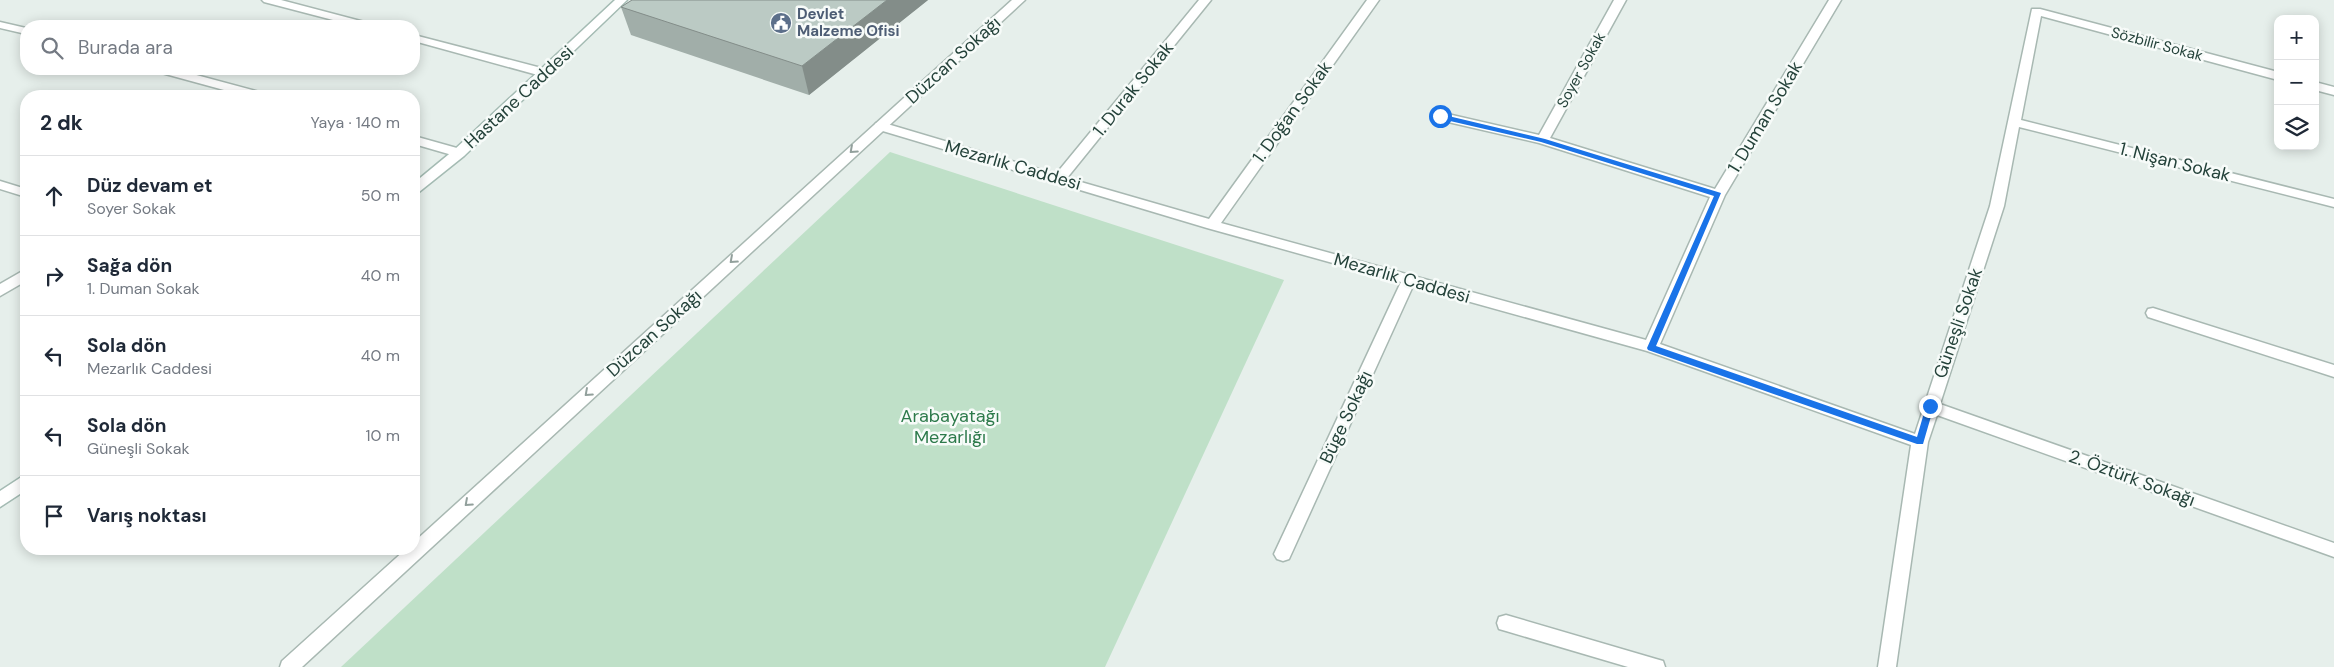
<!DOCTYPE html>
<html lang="tr">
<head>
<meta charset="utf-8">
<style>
  body { margin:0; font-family:"DM Sans",sans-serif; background:#f6f6f7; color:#1f2937 }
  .controls { position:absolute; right:15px; top:15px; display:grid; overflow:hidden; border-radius:10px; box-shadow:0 2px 12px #0003 }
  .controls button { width:45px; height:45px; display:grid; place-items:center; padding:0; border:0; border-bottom:1px solid #e0e1e3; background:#fff; color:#1f2937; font:25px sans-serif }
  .stop { position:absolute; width:15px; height:15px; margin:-11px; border:4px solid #1a73e8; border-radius:50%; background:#fff }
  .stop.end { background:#1a73e8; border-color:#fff; box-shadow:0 1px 5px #0008 }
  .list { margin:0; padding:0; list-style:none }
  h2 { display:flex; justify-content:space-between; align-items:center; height:65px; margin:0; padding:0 20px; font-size:21px }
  h2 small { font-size:16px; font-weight:400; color:#747a83 }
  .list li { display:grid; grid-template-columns:32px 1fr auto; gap:15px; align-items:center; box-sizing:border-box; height:80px; padding:0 20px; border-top:1px solid #e0e1e3 }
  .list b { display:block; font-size:19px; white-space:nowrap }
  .list p { margin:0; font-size:16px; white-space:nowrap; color:#747a83 }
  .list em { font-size:16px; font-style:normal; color:#747a83 }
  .icon { flex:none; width:28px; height:28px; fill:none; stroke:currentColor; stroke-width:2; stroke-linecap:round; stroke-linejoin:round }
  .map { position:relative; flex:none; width:2334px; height:667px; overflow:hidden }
  .search { position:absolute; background:#fff; box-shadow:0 2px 12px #0003; left:20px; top:20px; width:400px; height:55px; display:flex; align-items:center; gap:12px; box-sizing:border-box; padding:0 18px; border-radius:20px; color:#747a83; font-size:19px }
  .panel { position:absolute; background:#fff; box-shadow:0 2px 12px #0003; left:20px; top:90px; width:400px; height:465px; border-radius:20px }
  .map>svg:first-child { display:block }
  .green { fill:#bfe0c8 }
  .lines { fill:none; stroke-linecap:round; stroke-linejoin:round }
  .minor-casing { stroke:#a8b8b2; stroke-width:3 }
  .tertiary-casing { stroke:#a8b8b2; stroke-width:3 }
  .secondary-casing { stroke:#a4bbb3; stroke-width:3 }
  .minor { fill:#fff; fill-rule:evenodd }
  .tertiary { fill:#fff; fill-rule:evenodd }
  .secondary { fill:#fff; fill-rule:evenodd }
  .wall { fill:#a1aea9 }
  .shaded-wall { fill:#838d89 }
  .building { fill:#bbcac4; stroke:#838d89 }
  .oneway { stroke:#92a09c }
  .route { fill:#1a73e8 }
  .labels { text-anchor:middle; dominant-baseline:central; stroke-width:5; stroke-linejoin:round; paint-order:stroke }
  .far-service-label { font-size:15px; font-weight:bold; fill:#4e5e75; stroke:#f7fbf9; text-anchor:start }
  .far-street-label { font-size:15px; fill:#24423a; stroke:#f7fbf9 }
  .street-label { font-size:18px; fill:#24423a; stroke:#f7fbf9 }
  .park-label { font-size:18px; fill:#2d7a4b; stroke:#f7fbf9 }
</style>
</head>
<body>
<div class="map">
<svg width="2334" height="667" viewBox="0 0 2334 667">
  <rect width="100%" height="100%" fill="#e6efeb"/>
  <polygon class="green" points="890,152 1284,280 1105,667 341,667"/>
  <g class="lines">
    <g class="minor-casing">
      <g id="minor">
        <polygon points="262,0 281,0 372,24 374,26 356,26 264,2"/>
        <polygon points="1199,0 1211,0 1067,178 1209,219 1367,0 1379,0 1221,223 1646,340 1710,197 1539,143 1435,119 1433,116 1439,112 1539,135 1614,0 1626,0 1550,138 1715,189 1829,0 1841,0 1725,195 1660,344 1915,434 1990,206 2032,9 2040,9 2278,72 2278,80 2041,16 2021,120 2334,199 2334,207 2019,127 2004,206 1940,404 2334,543 2334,557 1937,415 1928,442 1896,667 1878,667 1911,445 1647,351 1413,286 1289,559 1283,561 1277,559 1274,554 1401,282 1207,228 876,129 874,126 876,123 884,123 1056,174"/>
        <polygon points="0,22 26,28 26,34 0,28"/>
        <polygon points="414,35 549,70 551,73 545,77 414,41"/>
        <polygon points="156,69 174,69 263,93 265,96 246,96 158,72"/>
        <polygon points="2315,82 2334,87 2334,95 2315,90"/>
        <polygon points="414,136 464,150 465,153 459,157 414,144"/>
        <polygon points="0,181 26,189 26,197 0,189"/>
        <polygon points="26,269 26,281 0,296 0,284"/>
        <polygon points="2153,308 2334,365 2334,377 2148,317 2146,313 2148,309"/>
        <polygon points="1506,615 1656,659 1663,661 1665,667 1628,667 1506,631 1499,629 1497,623 1499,617"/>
      </g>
    </g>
    <g class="tertiary-casing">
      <polygon id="tertiary" points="1012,0 1025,0 302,667 280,667 282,661 406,549 414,549 414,542"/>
    </g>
    <g class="secondary-casing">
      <g id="secondary">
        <polygon points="615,0 627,0 464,156 419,192 414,193 414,183 454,150"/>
        <polygon points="26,474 26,490 0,507 0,491"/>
      </g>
    </g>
    <use href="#minor" class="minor"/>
    <use href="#tertiary" class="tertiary"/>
    <use href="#secondary" class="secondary"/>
  </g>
  <polygon class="wall" points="632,0 928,0 809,95 631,35 621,7"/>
  <polygon class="shaded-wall" points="887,0 928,0 809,95 802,66"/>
  <polygon class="building" points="632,0 887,0 802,66 621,7"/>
  <defs><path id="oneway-chevron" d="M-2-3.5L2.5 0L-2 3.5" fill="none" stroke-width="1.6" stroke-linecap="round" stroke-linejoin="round" transform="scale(1.25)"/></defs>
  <g class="oneway">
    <use href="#oneway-chevron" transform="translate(853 150) rotate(138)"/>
    <use href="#oneway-chevron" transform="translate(733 260) rotate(138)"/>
    <use href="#oneway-chevron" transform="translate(588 393) rotate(138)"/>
    <use href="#oneway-chevron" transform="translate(468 503) rotate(138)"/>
  </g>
  <polygon class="route" points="1440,114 1545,139 1721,193 1656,346 1917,437 1926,406 1927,404 1933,404 1934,406 1923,444 1917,444 1648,350 1647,348 1714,196 1541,142 1437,118"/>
  <defs>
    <g id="civic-disc" transform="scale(1.125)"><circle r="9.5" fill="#5c6f8a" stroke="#f7fbf9"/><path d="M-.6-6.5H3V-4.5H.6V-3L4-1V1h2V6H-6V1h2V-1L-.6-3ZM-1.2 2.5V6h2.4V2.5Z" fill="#fff"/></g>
  </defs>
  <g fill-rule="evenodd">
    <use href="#civic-disc" x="781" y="23"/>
  </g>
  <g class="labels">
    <g class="far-service-label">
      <text x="797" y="14">Devlet<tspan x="797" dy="17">Malzeme Ofisi</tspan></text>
    </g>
    <g class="far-street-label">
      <text transform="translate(2157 44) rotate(15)">Sözbilir Sokak</text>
      <text transform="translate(1581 70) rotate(-61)">Soyer Sokak</text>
    </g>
    <g class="street-label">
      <text transform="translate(953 60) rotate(-42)">Düzcan Sokağı</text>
      <text transform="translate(1133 89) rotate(-51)">1. Durak Sokak</text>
      <text transform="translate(519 97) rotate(-43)">Hastane Caddesi</text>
      <text transform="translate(1292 112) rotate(-54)">1. Doğan Sokak</text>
      <text transform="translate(1765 117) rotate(-59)">1. Duman Sokak</text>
      <text transform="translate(2175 162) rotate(14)">1. Nişan Sokak</text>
      <text transform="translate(1013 165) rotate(16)">Mezarlık Caddesi</text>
      <text transform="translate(1402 278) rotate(16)">Mezarlık Caddesi</text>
      <text transform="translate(1958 323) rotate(-71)">Güneşli Sokak</text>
      <text transform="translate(654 333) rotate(-42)">Düzcan Sokağı</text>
      <text transform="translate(1346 417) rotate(-65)">Büge Sokağı</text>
      <text transform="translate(2132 478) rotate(20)">2. Öztürk Sokağı</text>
    </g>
    <g class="park-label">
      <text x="950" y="416">Arabayatağı<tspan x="950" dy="21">Mezarlığı</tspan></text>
    </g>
  </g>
</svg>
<div class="controls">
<button>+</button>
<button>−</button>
<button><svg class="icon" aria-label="layers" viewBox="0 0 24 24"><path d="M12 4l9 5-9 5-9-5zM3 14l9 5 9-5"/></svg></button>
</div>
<div class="stop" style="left:1440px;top:116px"></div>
<div class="stop end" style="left:1930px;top:406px"></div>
<div class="search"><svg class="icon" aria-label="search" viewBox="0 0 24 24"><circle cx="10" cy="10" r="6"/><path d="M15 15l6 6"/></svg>Burada ara</div>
<section class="panel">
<h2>2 dk<small>Yaya · 140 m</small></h2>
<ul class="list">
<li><svg class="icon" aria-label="ahead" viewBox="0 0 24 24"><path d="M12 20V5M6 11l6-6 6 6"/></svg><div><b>Düz devam et</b><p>Soyer Sokak</p></div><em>50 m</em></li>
<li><svg class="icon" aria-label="right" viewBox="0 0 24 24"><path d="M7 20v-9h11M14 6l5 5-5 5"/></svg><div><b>Sağa dön</b><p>1. Duman Sokak</p></div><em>40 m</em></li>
<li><svg class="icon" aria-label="left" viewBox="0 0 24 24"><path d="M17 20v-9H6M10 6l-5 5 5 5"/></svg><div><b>Sola dön</b><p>Mezarlık Caddesi</p></div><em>40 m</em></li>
<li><svg class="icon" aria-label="left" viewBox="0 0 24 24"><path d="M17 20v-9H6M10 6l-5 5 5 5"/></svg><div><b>Sola dön</b><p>Güneşli Sokak</p></div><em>10 m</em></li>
<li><svg class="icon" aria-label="arrive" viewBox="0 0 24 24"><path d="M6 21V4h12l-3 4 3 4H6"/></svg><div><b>Varış noktası</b></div></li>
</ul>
</section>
</div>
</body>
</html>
